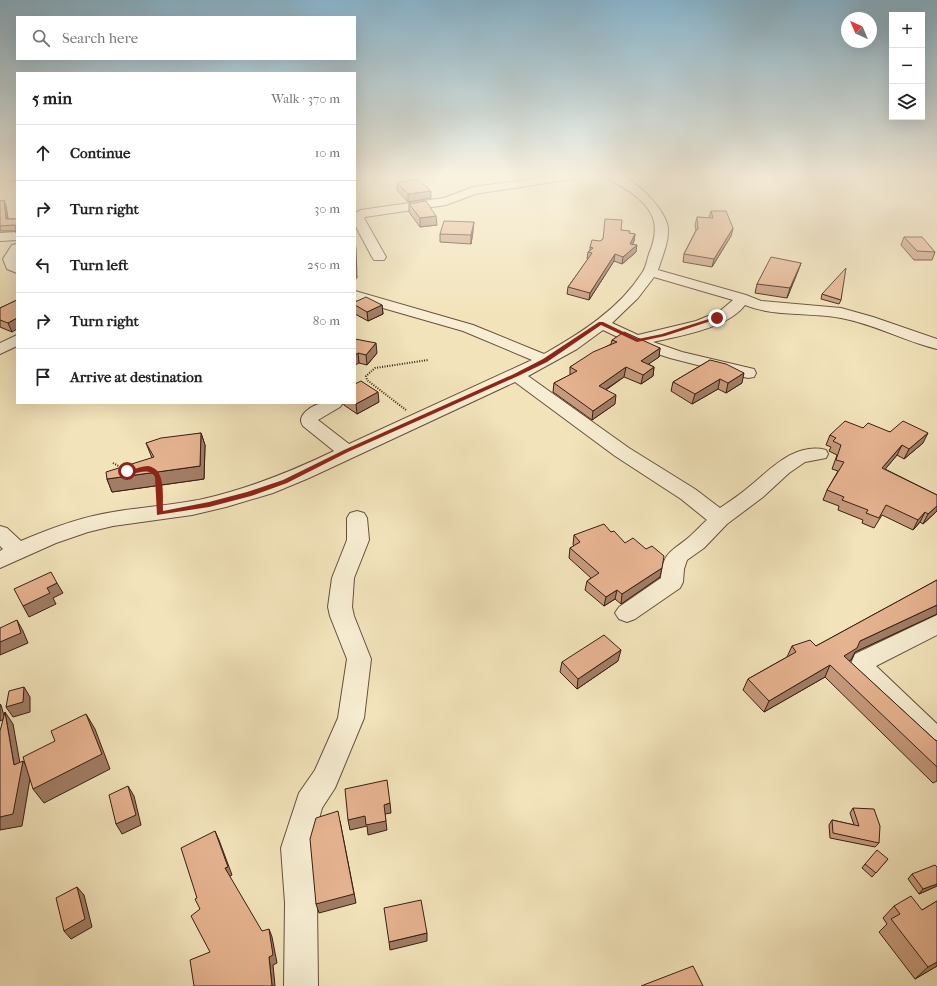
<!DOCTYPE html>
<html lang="en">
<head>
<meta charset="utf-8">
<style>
  body { margin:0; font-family:"IM FELL French Canon",serif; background:#f2f2f2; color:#222 }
  .controls { position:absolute; right:12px; top:12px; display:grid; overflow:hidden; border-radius:0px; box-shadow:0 4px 16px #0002 }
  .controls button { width:36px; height:36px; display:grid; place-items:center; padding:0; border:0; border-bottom:1px solid #e0e0e0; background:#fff; color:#222; font:20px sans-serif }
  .compass { position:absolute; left:841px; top:12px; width:36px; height:36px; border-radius:50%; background:#fff; box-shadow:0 4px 16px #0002; rotate:316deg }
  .stop { position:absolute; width:12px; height:12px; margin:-9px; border:3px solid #8f2418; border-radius:50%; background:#fff }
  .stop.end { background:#8f2418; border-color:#fff; box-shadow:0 1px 4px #0008 }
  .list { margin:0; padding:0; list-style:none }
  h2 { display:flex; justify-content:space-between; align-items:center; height:52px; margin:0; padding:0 16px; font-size:17px }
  h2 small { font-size:13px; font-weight:400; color:#767676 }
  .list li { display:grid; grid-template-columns:26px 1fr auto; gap:12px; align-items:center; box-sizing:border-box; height:56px; padding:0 16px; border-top:1px solid #e0e0e0 }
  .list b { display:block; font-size:15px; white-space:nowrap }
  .list em { font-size:13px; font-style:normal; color:#767676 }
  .icon { flex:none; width:22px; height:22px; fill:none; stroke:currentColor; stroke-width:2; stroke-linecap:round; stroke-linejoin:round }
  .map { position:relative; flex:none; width:937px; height:986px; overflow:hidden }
  .search { position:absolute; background:#fff; box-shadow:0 4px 16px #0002; left:16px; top:16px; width:340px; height:44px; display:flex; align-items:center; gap:10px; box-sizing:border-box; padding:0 14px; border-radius:0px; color:#767676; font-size:15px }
  .panel { position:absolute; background:#fff; box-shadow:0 4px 16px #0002; left:16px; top:72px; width:340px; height:332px; border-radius:0px }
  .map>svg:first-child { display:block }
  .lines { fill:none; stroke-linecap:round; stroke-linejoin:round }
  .minor-casing { stroke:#67503d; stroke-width:2 }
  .path-far1 { stroke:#391f13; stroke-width:2; stroke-dasharray:1 1.5; stroke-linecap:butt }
  .path { stroke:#391f13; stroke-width:3; stroke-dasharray:1 2; stroke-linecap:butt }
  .minor { fill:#f7edd2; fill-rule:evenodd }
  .wall { fill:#c69a7c; stroke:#391f13 }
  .shaded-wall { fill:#a17d65; stroke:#391f13 }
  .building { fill:#e6b390; stroke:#391f13 }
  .route { fill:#8f2418 }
</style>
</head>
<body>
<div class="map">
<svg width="937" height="986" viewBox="0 0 937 986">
  <rect width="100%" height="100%" fill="#f2e3ba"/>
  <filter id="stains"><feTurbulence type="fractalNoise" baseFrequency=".005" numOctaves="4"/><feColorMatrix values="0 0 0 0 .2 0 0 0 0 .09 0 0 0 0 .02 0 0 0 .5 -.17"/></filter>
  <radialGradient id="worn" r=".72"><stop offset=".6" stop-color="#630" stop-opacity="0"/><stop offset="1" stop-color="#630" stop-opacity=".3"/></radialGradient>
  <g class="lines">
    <g class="minor-casing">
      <g id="minor">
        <polygon points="0,176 17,176 17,181 0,178"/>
        <polygon points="555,176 578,176 576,178 572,179 475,194 446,205 365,217 364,218 386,257 384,260 374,260 372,257 355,225 355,213 361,210 444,198 473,187"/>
        <path d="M607,176C610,176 615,175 619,176C636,179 666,210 668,228C669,242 662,257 658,270L746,295L761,301L841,308L873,317L937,339V349C904,341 874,324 841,318C810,312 774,317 745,305C728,328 679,336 653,342L682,352L754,369L756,373L754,377L748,378L670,358L645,350L603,330L577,349L528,376L629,448L695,489L720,508C730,501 741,494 750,486C771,469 795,442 826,450L828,454L826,458L805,462L789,473L763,497L727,524L704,548L687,560L684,569L683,582L680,588L635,619L627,622L619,619L615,613L619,607L661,578C663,552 671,552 688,538C695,532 701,525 707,520L681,499L615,456L515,382L309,478L273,493L226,507L192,515L113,526L88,532L56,543L0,568V551L3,549L0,546V526L7,528L21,541C51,528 81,517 113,512C143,507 174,505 203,499C249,489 292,471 334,451L303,426C295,415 314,404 323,403C329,402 336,403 343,403L340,407L318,420L349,444L532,360L463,331L355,300V291L473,325L544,354C581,333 619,309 642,273C646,268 647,260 649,254C654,242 657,230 653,218C646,199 624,188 608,178ZM654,277L733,300L720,311L696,321L638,335L612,323L638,298Z"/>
        <polygon points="17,232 17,240 0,241 0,233"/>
        <polygon points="17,244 17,273 7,269 3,259 12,245"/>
        <polygon points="17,335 17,346 0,354 0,343"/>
        <polygon points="357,511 364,513 367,518 369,540 354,578 352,607 354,616 371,659 364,718 335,788 322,808 311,848 317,903 318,986 284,986 285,903 281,848 299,793 315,770 338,718 347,659 330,616 328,607 332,578 347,540 347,518 350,513"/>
        <polygon points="937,615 937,635 876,666 937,724 937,753 928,750 852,675 849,668 855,654"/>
      </g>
    </g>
    <g class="path-far1">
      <polyline points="406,410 367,380 366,376 375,368 428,360"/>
      <polyline points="113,463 122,468"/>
    </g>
    <polyline class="path" points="159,482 159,499"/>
    <use href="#minor" class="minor"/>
  </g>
  <g class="wall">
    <polygon points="397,183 431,198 408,202 397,190"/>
    <polygon points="0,201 6,206 8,219 17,219 17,235 16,231 0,231"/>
    <polygon points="409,204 437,225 420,227 409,212"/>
    <polygon points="711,211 733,228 731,236 712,267 683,262 684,254 696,230 695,225 697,217 709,218"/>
    <polygon points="621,230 630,234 635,234 634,241 632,245 636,252 622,264 614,261 589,300 567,294 568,287 588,259 587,259 588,252 590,250 590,247"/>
    <polygon points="473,231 471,244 440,242 440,234"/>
    <polygon points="904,237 935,252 932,260 914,260 901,245"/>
    <polygon points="355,242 356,248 357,278 355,278"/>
    <polygon points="801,263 798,271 787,298 755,293 757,284"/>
    <polygon points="822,294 841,300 839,304 821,299"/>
    <polygon points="17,300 12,332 0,327 0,308"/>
    <polygon points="355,302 382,305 383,314 368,321 355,314"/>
    <polygon points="355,339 377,353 367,365 359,363"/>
    <polygon points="612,340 660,348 659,357 648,364 654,367 653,376 641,384 624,377 606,390 615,404 592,420 553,392 554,383 570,375 570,367 611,344"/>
    <polygon points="710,360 742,383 726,393 718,389 692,404 671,391 673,382"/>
    <polygon points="379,402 357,414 344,405 343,403"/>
    <polygon points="863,428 890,432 923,443 904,459 897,455 885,469 937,495 937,511 923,524 920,522 913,530 882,515 874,528 862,523 863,520 838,510 839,506 823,500 827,490 838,471 832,469 837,455 829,451 831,447 826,445 830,435"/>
    <polygon points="201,433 205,445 204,479 112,492 107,479 152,458 146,443"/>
    <polygon points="611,532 625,543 660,577 621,604 615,599 604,606 585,590 587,581 591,578 569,558 570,548 574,546 573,545 574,535"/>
    <polygon points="937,580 937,614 855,652 851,660 849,661 935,740 937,741 937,781 933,783 825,677 764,712 743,690 748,679 787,657 792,646 816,646"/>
    <polygon points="618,661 577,689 560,672 562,662"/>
    <polygon points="853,808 879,843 875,847 830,838 829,825 832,820 854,825 850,813"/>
    <polygon points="888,859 872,877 862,868 865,864"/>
    <polygon points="912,874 937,886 919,894 908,879"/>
    <polygon points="937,901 937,966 915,979 879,932 887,924 883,918 894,906 922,910"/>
  </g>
  <g class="shaded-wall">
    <polygon points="431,191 431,198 408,202 408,194"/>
    <polygon points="4,200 6,206 9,225 6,219"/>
    <polygon points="436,216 437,225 420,227 420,218"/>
    <polygon points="474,222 473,231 471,244 471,235"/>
    <polygon points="733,228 731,236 712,267 714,259"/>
    <polygon points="635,234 634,241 629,251 630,244"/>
    <polygon points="637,245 636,252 622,264 623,257"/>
    <polygon points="615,254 614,261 589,300 590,293"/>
    <polygon points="801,263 798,271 787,298 790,288"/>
    <polygon points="382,305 383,314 368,321 367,312"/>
    <polygon points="17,318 17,329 12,332 8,323"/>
    <polygon points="376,343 377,353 367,365 366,355"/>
    <polygon points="660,348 659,357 640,370 641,361"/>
    <polygon points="358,353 359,363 355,365 355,355"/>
    <polygon points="626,367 624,377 597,395 599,386"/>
    <polygon points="654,367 653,376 641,384 643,375"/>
    <polygon points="744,373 742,383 726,393 728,383"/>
    <polygon points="720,379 718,389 692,404 695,394"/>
    <polygon points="378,392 379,402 357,414 356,404"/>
    <polygon points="616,395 615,404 592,420 593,411"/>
    <polygon points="201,433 205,445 204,479 112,492 107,479 200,466"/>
    <polygon points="928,433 923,443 904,459 909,449"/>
    <polygon points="902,445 897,455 878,478 882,468"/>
    <polygon points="937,506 937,511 923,524 928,514"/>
    <polygon points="925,512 920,522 913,530 918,520"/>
    <polygon points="662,568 660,577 621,604 622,594"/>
    <polygon points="57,583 63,593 53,598 56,604 29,617 23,606 47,588"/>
    <polygon points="617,590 615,599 604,606 606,597"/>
    <polygon points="937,605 937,614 855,652 851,660 838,667 844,656 860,641"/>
    <polygon points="17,620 23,631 28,643 0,655 0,642"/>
    <polygon points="621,650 618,661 577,689 578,679"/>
    <polygon points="830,665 825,677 764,712 769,701"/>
    <polygon points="24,687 30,697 30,712 13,717 6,707"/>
    <polygon points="0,704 1,705 5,719 0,721"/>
    <polygon points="5,712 13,724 21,769 23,761 31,773 22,826 0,830 0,817 14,765"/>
    <polygon points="86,714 95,729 110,769 44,803 33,789"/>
    <polygon points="128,786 134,796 141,825 122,834 116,824"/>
    <polygon points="390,803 391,813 385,814 387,830 368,835 367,826 350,830 348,820 384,805"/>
    <polygon points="340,821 356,903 319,913 316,904"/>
    <polygon points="215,831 219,840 232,875 229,877 225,868"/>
    <polygon points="937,884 937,886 919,894 923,889"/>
    <polygon points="77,887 84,895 92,927 71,939 64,931"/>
    <polygon points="269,929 272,937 277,963 273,965 275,986 272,986 269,957"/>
    <polygon points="427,933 427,941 390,950 389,942"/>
    <polygon points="937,962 937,966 915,979 928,967"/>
  </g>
  <g class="building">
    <polygon points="417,179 431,191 408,194 397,183"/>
    <polygon points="4,200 6,219 17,219 17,233 16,233 16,226 15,225 0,226 0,201"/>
    <polygon points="426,201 436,216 420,218 409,204"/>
    <polygon points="711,211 726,211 733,228 714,259 684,254 697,229 698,229 697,217 713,218"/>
    <polygon points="605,219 622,220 621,230 630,231 629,233 635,234 630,244 637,245 623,257 615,254 590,293 568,287 592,253 588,252 593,248 590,247 592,240 600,241 603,239"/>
    <polygon points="444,221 474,222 471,235 440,234"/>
    <polygon points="904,237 922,237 935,252 917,251"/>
    <polygon points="355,242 356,271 355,271"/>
    <polygon points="771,257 801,263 790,288 757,284"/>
    <polygon points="846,268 841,300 822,294"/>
    <polygon points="366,297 382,305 367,312 355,305 355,302"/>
    <polygon points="17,300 17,318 8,323 0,320 0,308"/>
    <polygon points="624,332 660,348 641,361 654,367 643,375 626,367 599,386 616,395 593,411 554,383 577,371 570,367 593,352 617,342 612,340"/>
    <polygon points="355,339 376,343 366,355 358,353 355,355"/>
    <polygon points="710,360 726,364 744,373 728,383 720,379 695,394 673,382"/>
    <polygon points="361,381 378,392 356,404 355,403 355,384"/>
    <polygon points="845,421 863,428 868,423 890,432 903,421 928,433 909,449 902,445 882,468 937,495 937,506 928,514 925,512 918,520 886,505 879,518 866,513 868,510 842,500 844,497 827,490 844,462 836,460 841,445 833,441 836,438 830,435"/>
    <polygon points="201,433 200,466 107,479 106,472 154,457 146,443 161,438"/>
    <polygon points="604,524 611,532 614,531 625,543 633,538 646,549 652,546 664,556 662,568 622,594 617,590 606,597 587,581 599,573 570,548 580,542 574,535"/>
    <polygon points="51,572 57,583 47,588 50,593 23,606 14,589"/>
    <polygon points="937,580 937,605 860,641 857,648 844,656 935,740 937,741 937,767 830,665 769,701 748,679 796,652 792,646 810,640 816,646"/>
    <polygon points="17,620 21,633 0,642 0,628"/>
    <polygon points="604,635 621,650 578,679 562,662"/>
    <polygon points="24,687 23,702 6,707 9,691"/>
    <polygon points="5,712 14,765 23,761 13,814 0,817 0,731"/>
    <polygon points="86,714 102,754 33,789 23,757 55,741 51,731"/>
    <polygon points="387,780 390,803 384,805 386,821 366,825 365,816 348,820 345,789"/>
    <polygon points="128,786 136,815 116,824 109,795"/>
    <polygon points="853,808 874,809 880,826 879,843 833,833 832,820 859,826"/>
    <polygon points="338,811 354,894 316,904 310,839 316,818"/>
    <polygon points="215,831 228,867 225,868 262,931 269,929 273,955 269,957 272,986 194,986 190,960 210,952 191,916 200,909 195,899 197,898 181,848"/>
    <polygon points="877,850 888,859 876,873 865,864"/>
    <polygon points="935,865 937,867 937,884 923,889 912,874"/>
    <polygon points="77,887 85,919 64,931 56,898"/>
    <polygon points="911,896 922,910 937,901 937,962 928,967 891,919 900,914 894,906"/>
    <polygon points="421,900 427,933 389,942 384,908"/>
    <polygon points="693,966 703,986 641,986"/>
  </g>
  <linearGradient id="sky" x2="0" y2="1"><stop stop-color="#89b8d2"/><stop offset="0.56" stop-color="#f9f2e0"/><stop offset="1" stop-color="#f9f2e0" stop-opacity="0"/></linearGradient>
  <rect width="937" height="314" fill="url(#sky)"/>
  <path class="route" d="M715,317L720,318L665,336L637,342L601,325L547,362L518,376L348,452L287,483L251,496L209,507L157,515L155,477C147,464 134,479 123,471L127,469C135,470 142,466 148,466C167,469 162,497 163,511L209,502L247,492L283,480L344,450L514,374L543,359L599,322H603L638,339L662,334Z"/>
  <rect width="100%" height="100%" filter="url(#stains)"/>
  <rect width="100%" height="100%" fill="url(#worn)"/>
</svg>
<div class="controls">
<button>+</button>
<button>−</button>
<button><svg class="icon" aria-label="layers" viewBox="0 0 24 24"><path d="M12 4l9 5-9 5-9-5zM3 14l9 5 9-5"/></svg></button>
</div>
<svg class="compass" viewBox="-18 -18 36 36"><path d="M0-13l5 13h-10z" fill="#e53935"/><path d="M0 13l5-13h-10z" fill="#767676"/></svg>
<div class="stop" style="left:127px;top:471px"></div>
<div class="stop end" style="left:717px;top:318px"></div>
<div class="search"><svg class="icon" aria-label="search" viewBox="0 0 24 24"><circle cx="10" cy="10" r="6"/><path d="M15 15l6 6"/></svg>Search here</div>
<section class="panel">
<h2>5 min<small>Walk · 370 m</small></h2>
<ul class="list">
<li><svg class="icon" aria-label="ahead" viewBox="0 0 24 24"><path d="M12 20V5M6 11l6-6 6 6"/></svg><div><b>Continue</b></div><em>10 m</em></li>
<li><svg class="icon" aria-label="right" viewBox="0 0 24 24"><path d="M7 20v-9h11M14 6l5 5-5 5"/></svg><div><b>Turn right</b></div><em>30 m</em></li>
<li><svg class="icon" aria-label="left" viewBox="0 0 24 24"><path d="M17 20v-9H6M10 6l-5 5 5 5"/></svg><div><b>Turn left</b></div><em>250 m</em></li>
<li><svg class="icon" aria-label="right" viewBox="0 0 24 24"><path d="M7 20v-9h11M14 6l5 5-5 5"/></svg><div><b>Turn right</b></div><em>80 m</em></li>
<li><svg class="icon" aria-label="arrive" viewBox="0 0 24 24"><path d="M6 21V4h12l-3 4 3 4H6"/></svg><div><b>Arrive at destination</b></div></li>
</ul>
</section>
</div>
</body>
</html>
